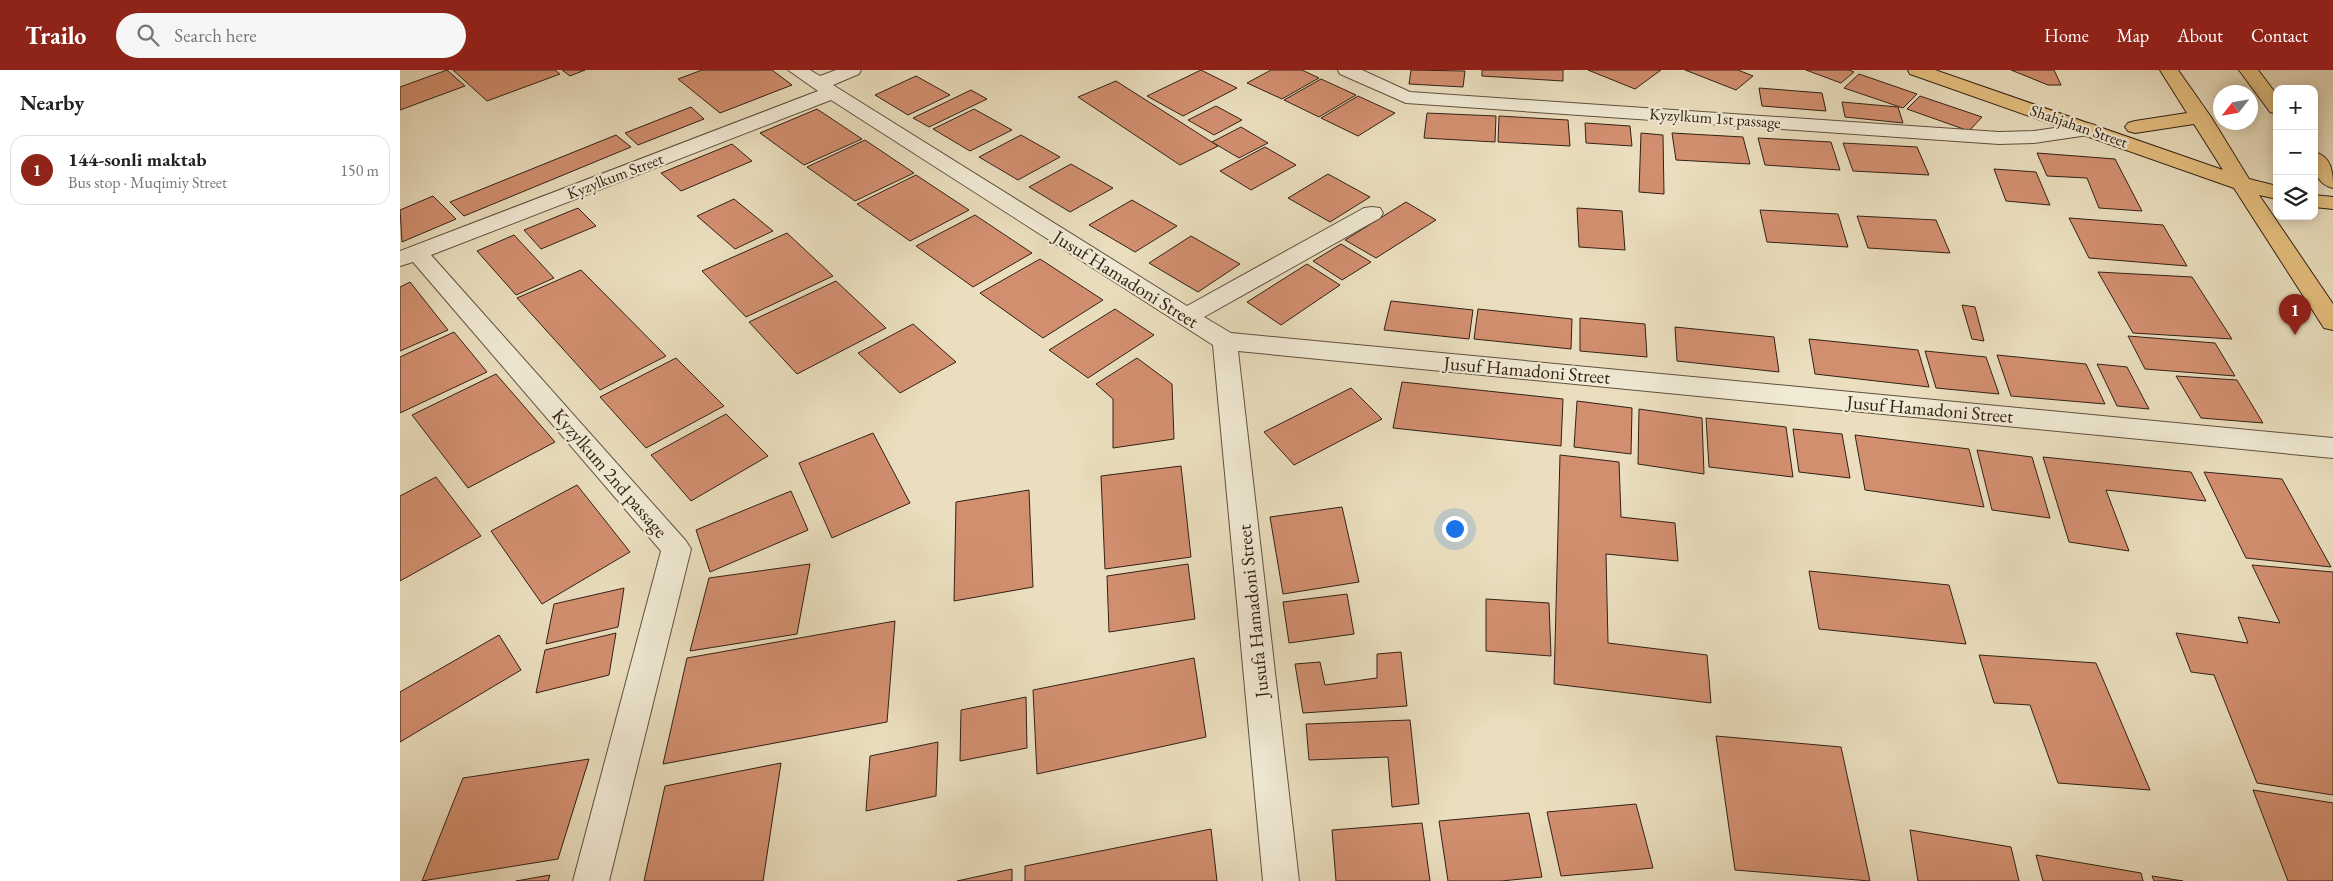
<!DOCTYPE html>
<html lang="en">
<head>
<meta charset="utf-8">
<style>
  body { margin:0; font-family:"EB Garamond",serif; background:#f6f6f6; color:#222 }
  .controls { position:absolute; right:15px; top:15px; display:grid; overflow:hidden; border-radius:10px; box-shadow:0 2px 12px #0003 }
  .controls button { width:45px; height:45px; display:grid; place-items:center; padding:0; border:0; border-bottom:1px solid #e0e0e0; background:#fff; color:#222; font:25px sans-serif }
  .compass { position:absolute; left:1813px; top:15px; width:45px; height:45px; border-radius:50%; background:#fff; box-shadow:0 2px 12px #0003; rotate:239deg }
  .you { position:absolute; left:1054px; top:458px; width:18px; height:18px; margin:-12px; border:4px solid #fff; border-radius:50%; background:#1a73e8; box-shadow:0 0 0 8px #1a73e833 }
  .badge { display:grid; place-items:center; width:32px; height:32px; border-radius:50%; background:#8f2418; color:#fff; font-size:16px; font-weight:700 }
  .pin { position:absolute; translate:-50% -41px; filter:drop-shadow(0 1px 2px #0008) }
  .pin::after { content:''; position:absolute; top:26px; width:18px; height:15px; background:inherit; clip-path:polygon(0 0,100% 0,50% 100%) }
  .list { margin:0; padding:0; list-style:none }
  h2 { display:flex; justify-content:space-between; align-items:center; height:65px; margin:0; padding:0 20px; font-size:21px }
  h2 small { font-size:16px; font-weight:400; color:#767676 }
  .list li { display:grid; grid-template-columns:32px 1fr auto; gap:15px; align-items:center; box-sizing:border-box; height:70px; margin:0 10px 10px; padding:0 10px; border:1px solid #e0e0e0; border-radius:15px }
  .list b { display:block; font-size:19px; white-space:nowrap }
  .list p { margin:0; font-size:16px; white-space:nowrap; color:#767676 }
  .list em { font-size:16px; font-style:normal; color:#767676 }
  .icon { flex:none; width:28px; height:28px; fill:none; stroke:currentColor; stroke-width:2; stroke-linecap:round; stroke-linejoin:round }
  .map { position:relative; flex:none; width:1933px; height:811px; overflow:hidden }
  header { display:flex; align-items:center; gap:30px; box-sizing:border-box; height:70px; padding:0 25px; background:#8f2418; color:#fff }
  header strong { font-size:24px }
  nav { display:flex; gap:28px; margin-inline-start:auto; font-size:18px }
  .search { width:350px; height:45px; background:#f6f6f6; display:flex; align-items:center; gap:12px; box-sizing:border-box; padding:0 18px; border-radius:28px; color:#767676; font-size:19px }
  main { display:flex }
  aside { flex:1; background:#fff }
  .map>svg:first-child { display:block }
  .building { fill:#d28f70; stroke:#322114 }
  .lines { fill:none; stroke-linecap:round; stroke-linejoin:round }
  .minor-casing { stroke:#60503e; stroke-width:2 }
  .major-casing { stroke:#322114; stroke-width:2 }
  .minor { fill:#f1ead5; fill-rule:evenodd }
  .major { fill:#e5bf7f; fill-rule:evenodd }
  .labels { text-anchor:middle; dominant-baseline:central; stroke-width:4.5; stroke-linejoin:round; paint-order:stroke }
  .far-street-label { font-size:16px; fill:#322114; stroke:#f1ead5 }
  .street-label { font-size:19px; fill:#322114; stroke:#f1ead5 }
</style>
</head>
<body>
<header>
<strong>Trailo</strong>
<div class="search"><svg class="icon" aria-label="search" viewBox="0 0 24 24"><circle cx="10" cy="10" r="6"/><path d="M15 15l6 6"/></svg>Search here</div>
<nav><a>Home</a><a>Map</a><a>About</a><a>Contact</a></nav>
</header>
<main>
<aside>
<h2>Nearby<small></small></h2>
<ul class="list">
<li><span class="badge">1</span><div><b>144-sonli maktab</b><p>Bus stop · Muqimiy Street</p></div><em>150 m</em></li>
</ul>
</aside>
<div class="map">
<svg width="1933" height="811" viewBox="0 0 1933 811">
  <rect width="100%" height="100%" fill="#eadebe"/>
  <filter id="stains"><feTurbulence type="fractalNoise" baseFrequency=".004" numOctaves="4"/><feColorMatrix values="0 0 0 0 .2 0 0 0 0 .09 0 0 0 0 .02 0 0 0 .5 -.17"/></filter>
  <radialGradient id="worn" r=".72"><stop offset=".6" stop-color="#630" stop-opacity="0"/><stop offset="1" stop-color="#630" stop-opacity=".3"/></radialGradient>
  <g class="building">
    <polygon points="47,0 65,16 0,40 0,17"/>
    <polygon points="53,0 155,0 160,4 87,31"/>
    <polygon points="162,0 185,0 170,6"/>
    <polygon points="302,0 372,0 392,15 320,43 278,9"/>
    <polygon points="801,0 837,18 783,46 747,26"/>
    <polygon points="871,0 902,0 919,8 882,29 847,13"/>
    <polygon points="1011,0 1065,1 1063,17 1009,14"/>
    <polygon points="1082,0 1163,0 1163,11 1082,6"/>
    <polygon points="1188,0 1261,0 1235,19"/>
    <polygon points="1285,0 1338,0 1353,6 1336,20"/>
    <polygon points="1406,0 1449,0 1454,2 1441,13"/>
    <polygon points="1611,0 1654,0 1661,15 1648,15"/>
    <polygon points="1459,4 1517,24 1503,38 1444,18"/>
    <polygon points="516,6 550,25 508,45 475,25"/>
    <polygon points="921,9 956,25 919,47 884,30"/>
    <polygon points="716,11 818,76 780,95 678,27"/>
    <polygon points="1359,18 1422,23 1426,41 1362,36"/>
    <polygon points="571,20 587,29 529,57 513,48"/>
    <polygon points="958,26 995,43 958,66 921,48"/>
    <polygon points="1520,26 1582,47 1569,61 1507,39"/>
    <polygon points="1442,32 1498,37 1503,53 1445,47"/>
    <polygon points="816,36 842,50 814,65 788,50"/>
    <polygon points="291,37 304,49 238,75 225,63"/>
    <polygon points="417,39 462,69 404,95 360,63"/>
    <polygon points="574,39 612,60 570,81 533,59"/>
    <polygon points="1027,43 1096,46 1095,72 1024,68"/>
    <polygon points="1099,46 1168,50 1170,76 1098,72"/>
    <polygon points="1185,53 1230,56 1232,76 1186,73"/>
    <polygon points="841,57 868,73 839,88 812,72"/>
    <polygon points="1241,63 1263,65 1264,124 1239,122"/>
    <polygon points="1272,63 1343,67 1350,94 1276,90"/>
    <polygon points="216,65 231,77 64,146 50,132"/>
    <polygon points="621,65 660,87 618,110 579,87"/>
    <polygon points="1358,68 1431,72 1440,100 1365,95"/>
    <polygon points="465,70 514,103 455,131 407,97"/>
    <polygon points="1443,73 1517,77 1529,105 1453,101"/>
    <polygon points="332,74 352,91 281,121 261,103"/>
    <polygon points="865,77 896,95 851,120 820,101"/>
    <polygon points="1637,83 1715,89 1742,141 1699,138 1687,108 1647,106"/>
    <polygon points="671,94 713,118 670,142 629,117"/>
    <polygon points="1594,99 1636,102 1650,135 1606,131"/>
    <polygon points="928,104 970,127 930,152 888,128"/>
    <polygon points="516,105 569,140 510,171 457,134"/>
    <polygon points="33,126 56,149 2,172 0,140"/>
    <polygon points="334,129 373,161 335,179 297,146"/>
    <polygon points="732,130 777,156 735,182 689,155"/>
    <polygon points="1006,132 1036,150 976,188 945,170"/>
    <polygon points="178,138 196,156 141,179 124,160"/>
    <polygon points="1177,138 1222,141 1225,180 1179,177"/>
    <polygon points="1360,140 1438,144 1448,177 1367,172"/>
    <polygon points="575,145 632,183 573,217 516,176"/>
    <polygon points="1457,146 1536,150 1550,183 1468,178"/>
    <polygon points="1669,148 1763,155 1787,196 1689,188"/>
    <polygon points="387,163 433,206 346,247 302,201"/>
    <polygon points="114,165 154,208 116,225 77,181"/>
    <polygon points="791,166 840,194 798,222 749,193"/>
    <polygon points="941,174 971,192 942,210 913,191"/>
    <polygon points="640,189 703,230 643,268 580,223"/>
    <polygon points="907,194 940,215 881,255 847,232"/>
    <polygon points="181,200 266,286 200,320 117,228"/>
    <polygon points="1698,202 1792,207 1832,269 1733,263"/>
    <polygon points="436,211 486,258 397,304 349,252"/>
    <polygon points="10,212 48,260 0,281 0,217"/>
    <polygon points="991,231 1073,240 1069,269 984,260"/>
    <polygon points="1562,235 1575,237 1584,271 1572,269"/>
    <polygon points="715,239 754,265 688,308 649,280"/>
    <polygon points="1078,239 1172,249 1171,279 1074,269"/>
    <polygon points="1180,248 1245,254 1247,287 1180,281"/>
    <polygon points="513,254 556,292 500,323 458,283"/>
    <polygon points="1275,257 1374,267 1379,302 1277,291"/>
    <polygon points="54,262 87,302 0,343 0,287"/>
    <polygon points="1728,266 1815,273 1835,306 1745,299"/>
    <polygon points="1409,269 1518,280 1529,317 1415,304"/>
    <polygon points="1525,281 1586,287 1599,324 1536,318"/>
    <polygon points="1597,285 1686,294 1705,334 1611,326"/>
    <polygon points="276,288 324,336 246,378 200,327"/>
    <polygon points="737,288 772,314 774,369 713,378 713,329 696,314"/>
    <polygon points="1697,294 1727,297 1749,339 1717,336"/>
    <polygon points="96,304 155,372 68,418 12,345"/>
    <polygon points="1776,306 1837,310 1863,353 1801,348"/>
    <polygon points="1002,312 1163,329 1161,376 993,358"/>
    <polygon points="951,318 982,349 894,395 864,362"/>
    <polygon points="1177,331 1232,338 1231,384 1174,377"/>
    <polygon points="1239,339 1302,348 1304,404 1238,394"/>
    <polygon points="326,344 368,386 291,431 251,385"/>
    <polygon points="1306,348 1386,357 1393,407 1309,397"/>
    <polygon points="1393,359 1442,364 1450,408 1399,402"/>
    <polygon points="473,363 510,433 432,468 399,393"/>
    <polygon points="1455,365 1569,379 1584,437 1465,420"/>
    <polygon points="1577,380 1632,387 1650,448 1592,440"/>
    <polygon points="1160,385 1219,392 1221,447 1275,453 1278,491 1206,484 1208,573 1307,585 1311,633 1154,614"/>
    <polygon points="1643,387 1791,402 1806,431 1706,420 1729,481 1669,472"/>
    <polygon points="781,396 791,487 705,499 701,406"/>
    <polygon points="1804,402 1882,409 1931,497 1846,488"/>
    <polygon points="36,407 81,466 0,511 0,426"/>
    <polygon points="177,415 230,482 142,534 91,461"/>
    <polygon points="629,420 633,517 554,531 556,432"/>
    <polygon points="391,421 408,460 310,502 296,460"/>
    <polygon points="942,437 959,512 883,524 870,447"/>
    <polygon points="410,494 397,564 290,581 309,508"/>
    <polygon points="788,494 795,549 709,562 707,506"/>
    <polygon points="1852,495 1933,502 1933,725 1857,713 1814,605 1791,602 1776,563 1848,573 1838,547 1880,553"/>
    <polygon points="1409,501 1549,515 1566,574 1419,559"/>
    <polygon points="224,518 218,557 146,574 154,534"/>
    <polygon points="947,524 954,564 889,573 883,532"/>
    <polygon points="1086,529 1149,533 1151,586 1086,581"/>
    <polygon points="495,551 487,652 263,694 287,588"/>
    <polygon points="216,563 209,605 136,623 145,580"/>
    <polygon points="99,565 121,600 0,672 0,622"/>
    <polygon points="1001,582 1007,636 903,643 895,594 920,592 925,615 977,608 977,584"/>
    <polygon points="1579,585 1696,593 1750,720 1658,713 1630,635 1594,633"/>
    <polygon points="794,588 806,667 637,704 633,620"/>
    <polygon points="626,627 627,678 560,691 561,640"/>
    <polygon points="1010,650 1019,734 992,737 988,687 909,690 906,654"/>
    <polygon points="1316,666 1441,677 1470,811 1335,800"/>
    <polygon points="538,672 536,726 466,741 470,686"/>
    <polygon points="189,689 158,789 22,811 63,708"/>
    <polygon points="381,693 363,811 244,811 265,716"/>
    <polygon points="1853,720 1933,733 1933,811 1888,811"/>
    <polygon points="1236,734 1253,798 1161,806 1147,742"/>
    <polygon points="1129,743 1142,807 1101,811 1048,811 1039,751"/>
    <polygon points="1022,753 1030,811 936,811 932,760"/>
    <polygon points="811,759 817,811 625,811 625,796"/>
    <polygon points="1510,760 1611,777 1619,811 1518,811"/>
    <polygon points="1636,785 1741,803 1743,811 1643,811"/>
    <polygon points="612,799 612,811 557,811"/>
    <polygon points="150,805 148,811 116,811"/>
    <polygon points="1752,806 1783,811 1754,811"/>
  </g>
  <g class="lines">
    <g class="minor-casing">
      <g id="minor">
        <polygon points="388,0 410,0 420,6 436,0 461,0 459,4 433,15 787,236 964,138 972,137 980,138 983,143 980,148 804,247 831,263 1933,368 1933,388 838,281 899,811 863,811 813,275 431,30 31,185 286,471 291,479 209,811 173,811 261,481 13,192 0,196 0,181 418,21"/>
        <polygon points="938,0 962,0 1010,22 1599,62 1634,61 1688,53 1695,55 1698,59 1695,63 1688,65 1634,73 1599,74 1006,33 940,4"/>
      </g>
    </g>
    <g class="major-casing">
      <g id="major">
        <polygon points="1508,0 1535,0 1823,100 1794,54 1735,63 1728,61 1725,57 1728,53 1735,51 1787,43 1760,0 1778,0 1811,47 1849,109 1877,116 1877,129 1859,125 1933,234 1933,260 1924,258 1834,118 1510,4"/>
        <polygon points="1839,0 1858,0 1877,25 1877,44 1870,42"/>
        <path d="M1914,82C1932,86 1933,103 1933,118C1915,114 1914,98 1914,82Z"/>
        <polygon points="1914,125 1933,127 1933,139 1914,137"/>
      </g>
    </g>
    <use href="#minor" class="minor"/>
    <use href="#major" class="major"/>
  </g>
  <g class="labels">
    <g class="far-street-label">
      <text transform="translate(1315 48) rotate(4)">Kyzylkum 1st passage</text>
      <text transform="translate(1679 56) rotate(19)">Shahjahan Street</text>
      <text transform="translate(215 106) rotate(-21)">Kyzylkum Street</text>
    </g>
    <g class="street-label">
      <text transform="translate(726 209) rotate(32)">Jusuf Hamadoni Street</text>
      <text transform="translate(1127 300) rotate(5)">Jusuf Hamadoni Street</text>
      <text transform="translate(1530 339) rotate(5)">Jusuf Hamadoni Street</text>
      <text transform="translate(210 403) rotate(49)">Kyzylkum 2nd passage</text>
      <text transform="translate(853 541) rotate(-96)">Jusufa Hamadoni Street</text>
    </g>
  </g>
  <rect width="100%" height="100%" filter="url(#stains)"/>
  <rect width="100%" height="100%" fill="url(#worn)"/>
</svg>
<div class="controls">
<button>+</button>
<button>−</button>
<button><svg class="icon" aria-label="layers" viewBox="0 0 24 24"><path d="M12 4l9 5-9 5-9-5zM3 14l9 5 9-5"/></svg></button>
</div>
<svg class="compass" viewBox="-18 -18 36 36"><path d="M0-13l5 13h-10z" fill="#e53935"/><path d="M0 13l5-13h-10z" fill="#767676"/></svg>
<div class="you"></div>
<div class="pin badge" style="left:1895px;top:265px">1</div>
</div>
</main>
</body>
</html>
